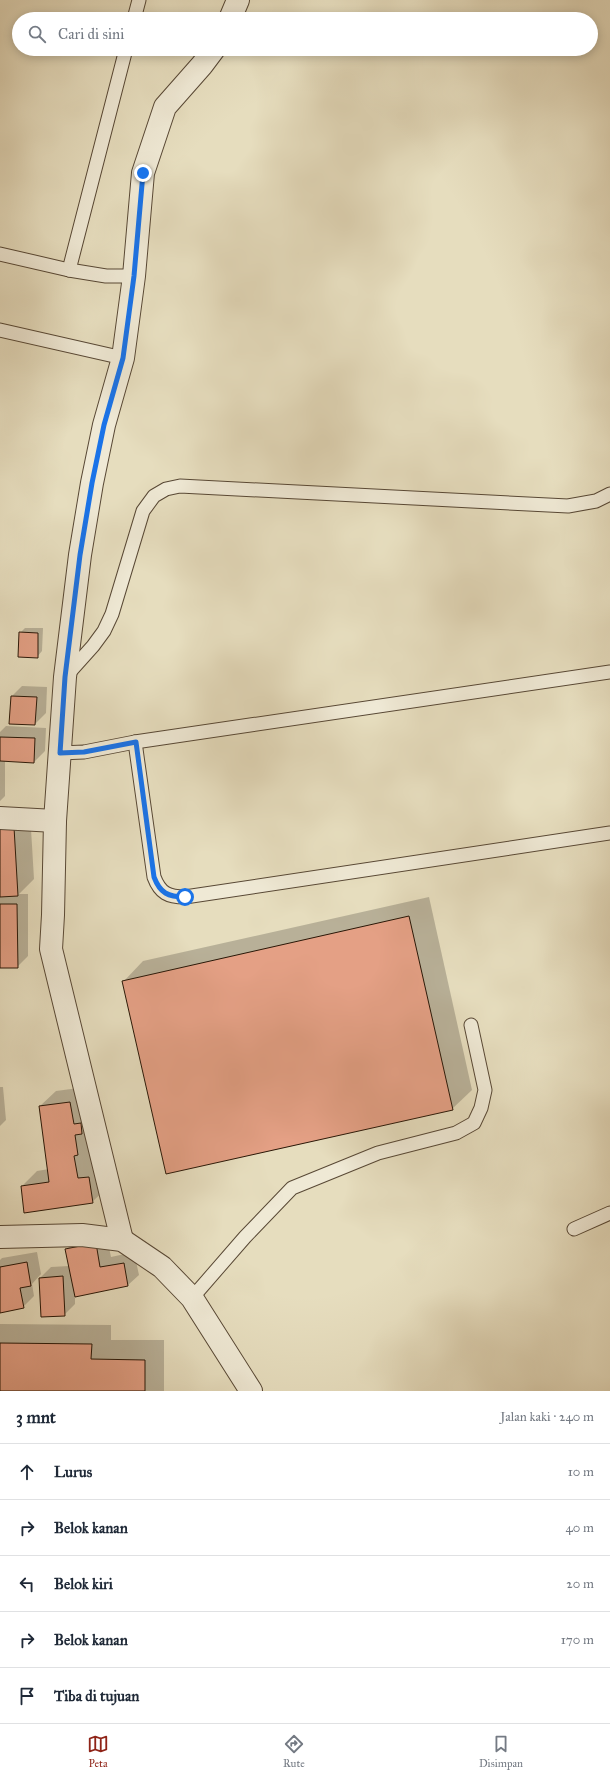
<!DOCTYPE html>
<html lang="id">
<head>
<meta charset="utf-8">
<style>
  body { margin:0; font-family:"IM FELL Great Primer",serif; background:#f6f6f7; color:#1f2937 }
  .stop { position:absolute; width:12px; height:12px; margin:-9px; border:3px solid #1a73e8; border-radius:50%; background:#fff }
  .stop.end { background:#1a73e8; border-color:#fff; box-shadow:0 1px 4px #0008 }
  .list { margin:0; padding:0; list-style:none }
  h2 { display:flex; justify-content:space-between; align-items:center; height:52px; margin:0; padding:0 16px; font-size:17px }
  h2 small { font-size:13px; font-weight:400; color:#747a83 }
  .list li { display:grid; grid-template-columns:26px 1fr auto; gap:12px; align-items:center; box-sizing:border-box; height:56px; padding:0 16px; border-top:1px solid #e0e1e3 }
  .list b { display:block; font-size:15px; white-space:nowrap }
  .list em { font-size:13px; font-style:normal; color:#747a83 }
  .icon { flex:none; width:22px; height:22px; fill:none; stroke:currentColor; stroke-width:2; stroke-linecap:round; stroke-linejoin:round }
  .map { position:relative; flex:none; width:610px; height:1391px; overflow:hidden }
  .search { position:absolute; background:#fff; box-shadow:0 2px 10px #0003; left:12px; right:12px; top:12px; height:44px; display:flex; align-items:center; gap:10px; box-sizing:border-box; padding:0 14px; border-radius:22px; color:#747a83; font-size:15px }
  .sheet { height:332px; background:#fff }
  nav { display:flex; justify-content:space-around; align-items:center; box-sizing:border-box; height:56px; border-top:1px solid #e0e1e3; background:#fff; font-size:11px; color:#747a83 }
  nav a { display:grid; justify-items:center; gap:2px }
  nav .on { color:#8f2418 }
  .map>svg:first-child { display:block }
  .shadow { fill:#0003 }
  .building { fill:#e4a085; stroke:#291707 }
  .lines { fill:none; stroke-linecap:round; stroke-linejoin:round }
  .lane-casing { stroke:#584835; stroke-width:15 }
  .street-casing { stroke:#584835; stroke-width:24 }
  .lane { stroke:#efe9d5; stroke-width:13 }
  .street { stroke:#efe9d5; stroke-width:22 }
  .route { stroke:#1a73e8; stroke-width:5 }
</style>
</head>
<body>
<div class="map">
<svg width="610" height="1391" viewBox="0 0 610 1391">
  <rect width="100%" height="100%" fill="#e6ddbe"/>
  <filter id="stains"><feTurbulence type="fractalNoise" baseFrequency=".005" numOctaves="4"/><feColorMatrix values="0 0 0 0 .2 0 0 0 0 .09 0 0 0 0 .02 0 0 0 .5 -.17"/></filter>
  <radialGradient id="worn" r=".72"><stop offset=".6" stop-color="#630" stop-opacity="0"/><stop offset="1" stop-color="#630" stop-opacity=".3"/></radialGradient>
  <g class="shadow">
    <polygon points="25,628 43,628 42,651 37,657 20,633"/>
    <polygon points="22,686 47,687 46,713 35,724 12,696"/>
    <polygon points="6,726 46,728 45,751 34,762 5,760 5,796 0,801 0,732"/>
    <polygon points="30,812 34,879 19,894 28,894 28,956 17,967 0,967 0,814"/>
    <polygon points="429,897 472,1090 452,1109 124,981 143,961"/>
    <polygon points="0,1087 3,1087 6,1120 0,1126"/>
    <polygon points="86,1087 108,1187 92,1202 22,1186 37,1171 49,1169 40,1106 56,1091"/>
    <polygon points="106,1233 111,1257 134,1252 139,1275 128,1285 75,1296 75,1304 64,1315 40,1278 51,1267 69,1266 66,1250 77,1239"/>
    <polygon points="37,1252 41,1274 32,1284 34,1296 23,1307 0,1311 0,1260 2,1258"/>
    <polygon points="0,1324 111,1325 111,1340 164,1340 164,1391 0,1391"/>
  </g>
  <g class="building">
    <polygon points="19,632 38,633 38,658 18,657"/>
    <polygon points="11,696 37,697 35,725 9,724"/>
    <polygon points="0,737 35,738 34,763 0,761"/>
    <polygon points="14,827 18,896 0,897 0,828"/>
    <polygon points="0,904 17,904 18,968 0,968"/>
    <polygon points="409,916 453,1110 166,1174 122,981"/>
    <polygon points="70,1102 74,1124 81,1123 82,1134 75,1135 78,1155 74,1156 78,1178 89,1177 93,1203 24,1213 21,1186 49,1182 39,1106"/>
    <polygon points="96,1243 100,1267 124,1263 128,1286 75,1297 65,1249"/>
    <polygon points="27,1262 31,1286 20,1288 24,1308 0,1313 0,1267"/>
    <polygon points="63,1276 65,1316 41,1317 39,1278"/>
    <polygon points="0,1343 92,1344 91,1359 145,1360 145,1391 0,1391"/>
  </g>
  <g class="lines">
    <g class="lane-casing">
      <g id="lane">
        <polyline points="134,19 139,0"/>
        <polyline points="0,254 69,270 106,276 134,276"/>
        <polyline points="69,270 126,49"/>
        <polyline points="0,330 123,358"/>
        <polyline points="67,675 93,646 104,631 112,614 143,511 154,496 166,489 180,486 568,506 596,501 610,494"/>
        <path d="M135,742L154,877C160,893 168,897 185,897L610,833"/>
        <polyline points="60,753 84,752 135,742 610,672"/>
        <polyline points="574,1229 610,1213"/>
        <polyline points="192,1298 245,1237 292,1188 378,1153 456,1133 474,1123 481,1108 485,1090 471,1025"/>
      </g>
    </g>
    <g class="street-casing">
      <g id="street">
        <polyline points="230,19 238,0"/>
        <polyline points="0,818 55,821"/>
        <polyline points="0,1237 82,1235 122,1240 162,1267 192,1298 251,1391"/>
        <polyline points="122,1240 51,949 53,915 55,821 65,677 80,555 92,483 104,425 123,358 134,276 143,173 165,107 202,65 214,49"/>
      </g>
    </g>
    <use href="#lane" class="lane"/>
    <use href="#street" class="street"/>
  </g>
  <g class="lines">
    <path class="route" d="M143,173L134,276L123,358L104,425L92,483L80,555L65,677L60,753L84,752L136,742L154,877C160,893 168,897 185,897"/>
  </g>
  <rect width="100%" height="100%" filter="url(#stains)"/>
  <rect width="100%" height="100%" fill="url(#worn)"/>
</svg>
<div class="stop" style="left:185px;top:897px"></div>
<div class="stop end" style="left:143px;top:173px"></div>
<div class="search"><svg class="icon" aria-label="search" viewBox="0 0 24 24"><circle cx="10" cy="10" r="6"/><path d="M15 15l6 6"/></svg>Cari di sini</div>
</div>
<section class="sheet">
<h2>3 mnt<small>Jalan kaki · 240 m</small></h2>
<ul class="list">
<li><svg class="icon" aria-label="ahead" viewBox="0 0 24 24"><path d="M12 20V5M6 11l6-6 6 6"/></svg><div><b>Lurus</b></div><em>10 m</em></li>
<li><svg class="icon" aria-label="right" viewBox="0 0 24 24"><path d="M7 20v-9h11M14 6l5 5-5 5"/></svg><div><b>Belok kanan</b></div><em>40 m</em></li>
<li><svg class="icon" aria-label="left" viewBox="0 0 24 24"><path d="M17 20v-9H6M10 6l-5 5 5 5"/></svg><div><b>Belok kiri</b></div><em>20 m</em></li>
<li><svg class="icon" aria-label="right" viewBox="0 0 24 24"><path d="M7 20v-9h11M14 6l5 5-5 5"/></svg><div><b>Belok kanan</b></div><em>170 m</em></li>
<li><svg class="icon" aria-label="arrive" viewBox="0 0 24 24"><path d="M6 21V4h12l-3 4 3 4H6"/></svg><div><b>Tiba di tujuan</b></div></li>
</ul>
</section>
<nav>
<a class="on"><svg class="icon" aria-label="map" viewBox="0 0 24 24"><path d="M3 6l6-2 6 2 6-2v14l-6 2-6-2-6 2zM9 4v14M15 6v14"/></svg>Peta</a>
<a><svg class="icon" aria-label="directions" viewBox="0 0 24 24"><path d="M12 3l9 9-9 9-9-9zM9 14v-3h6M13 9l2 2-2 2"/></svg>Rute</a>
<a><svg class="icon" aria-label="saved" viewBox="0 0 24 24"><path d="M7 4h10v16l-5-4-5 4z"/></svg>Disimpan</a>
</nav>
</body>
</html>
